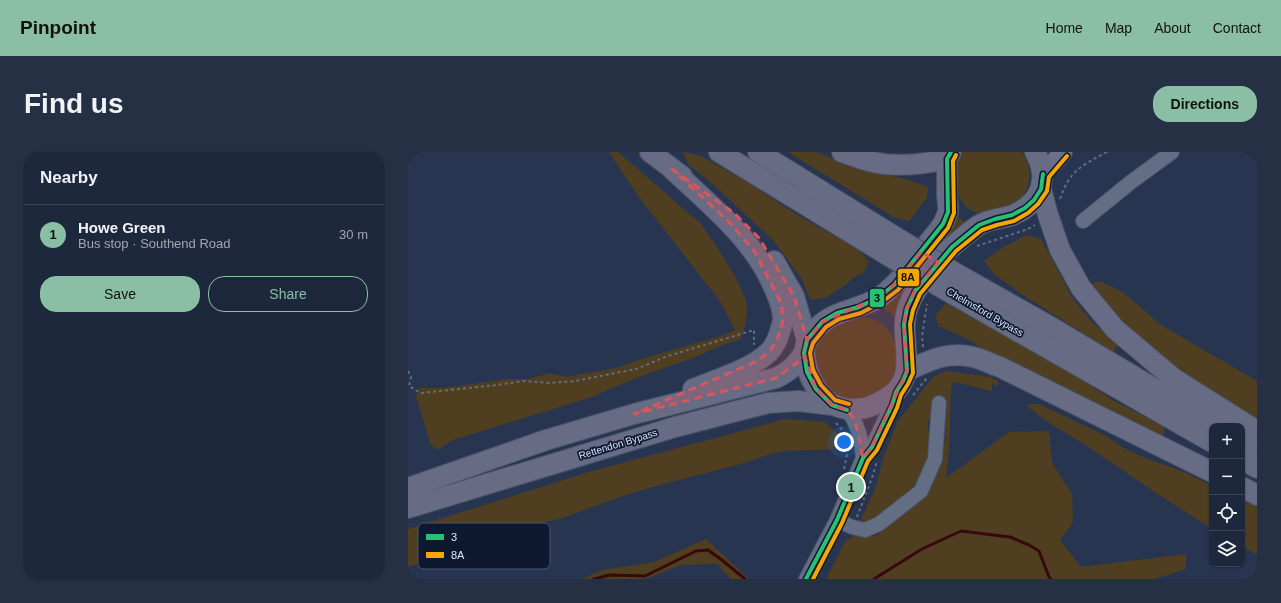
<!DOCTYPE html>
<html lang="en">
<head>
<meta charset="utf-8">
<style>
  body { margin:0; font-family:Arial,sans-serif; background:#263044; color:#f1f3f6 }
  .controls { position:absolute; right:12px; bottom:12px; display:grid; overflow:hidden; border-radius:8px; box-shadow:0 1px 3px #0004 }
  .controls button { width:36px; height:36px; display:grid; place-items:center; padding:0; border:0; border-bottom:1px solid #3c4457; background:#1e283d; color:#f1f3f6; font:20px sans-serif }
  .you { position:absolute; left:436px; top:290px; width:14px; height:14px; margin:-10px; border:3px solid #fff; border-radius:50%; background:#1a73e8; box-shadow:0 0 0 6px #1a73e833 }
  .badge { display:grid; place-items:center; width:26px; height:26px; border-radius:50%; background:#8abfa5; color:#111; font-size:13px; font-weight:700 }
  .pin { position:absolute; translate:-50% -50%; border:2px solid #fff; box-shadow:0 1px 4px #0006 }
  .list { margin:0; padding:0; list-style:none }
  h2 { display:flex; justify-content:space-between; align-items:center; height:52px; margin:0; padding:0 16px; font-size:17px }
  h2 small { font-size:13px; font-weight:400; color:#a1a6b0 }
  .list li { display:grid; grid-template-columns:26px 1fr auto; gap:12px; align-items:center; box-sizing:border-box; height:60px; padding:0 16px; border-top:1px solid #3c4457 }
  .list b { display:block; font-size:15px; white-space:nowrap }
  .list p { margin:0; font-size:13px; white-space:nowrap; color:#a1a6b0 }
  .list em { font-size:13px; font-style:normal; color:#a1a6b0 }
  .actions { display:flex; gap:8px; padding:12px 16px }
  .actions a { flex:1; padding:9px 0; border:1px solid #8abfa5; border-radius:16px; text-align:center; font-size:14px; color:#8abfa5 }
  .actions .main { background:#8abfa5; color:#111 }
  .icon { flex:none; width:22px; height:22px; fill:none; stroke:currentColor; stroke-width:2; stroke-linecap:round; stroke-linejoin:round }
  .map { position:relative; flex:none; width:849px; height:427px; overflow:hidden; border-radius:16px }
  header { display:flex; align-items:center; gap:24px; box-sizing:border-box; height:56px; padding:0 20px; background:#8abfa5; color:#111 }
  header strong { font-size:19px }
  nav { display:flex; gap:22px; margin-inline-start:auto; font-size:14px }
  .intro { display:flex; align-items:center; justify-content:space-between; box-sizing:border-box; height:96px; padding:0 24px }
  h1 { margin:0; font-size:28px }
  .button { padding:10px 18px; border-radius:16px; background:#8abfa5; color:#111; font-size:14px; font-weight:700 }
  main { display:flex; gap:24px; padding:0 24px }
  aside { flex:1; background:#1e283d; border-radius:16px; box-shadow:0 1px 3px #0004 }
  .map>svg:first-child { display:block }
  .green { fill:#4f3f20 }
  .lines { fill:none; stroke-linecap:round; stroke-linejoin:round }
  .stream { stroke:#38080d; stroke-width:3 }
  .minor-casing { stroke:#475269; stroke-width:16 }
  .major-casing { stroke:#475269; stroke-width:20 }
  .highway-casing { stroke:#475269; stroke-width:22 }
  .path { stroke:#646c81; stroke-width:2; stroke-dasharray:3 3; stroke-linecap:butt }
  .minor { stroke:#636d84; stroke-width:14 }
  .major { stroke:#697088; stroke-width:18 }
  .highway { stroke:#676b84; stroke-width:20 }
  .highway-bridge-casing { stroke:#475269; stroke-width:22; stroke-linecap:butt }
  .highway-bridge { stroke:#676b84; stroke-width:20 }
  .bus-1-casing { stroke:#0e1930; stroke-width:7 }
  .bus-2-casing { stroke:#0e1930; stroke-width:7 }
  .bus-1 { stroke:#26c172; stroke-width:4 }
  .bus-2 { stroke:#f7a600; stroke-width:4 }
  .marked { fill:#d6575e; fill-opacity:0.2; stroke:#d6575e; stroke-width:3; stroke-dasharray:8 5; stroke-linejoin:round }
  .labels { text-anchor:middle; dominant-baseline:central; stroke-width:3.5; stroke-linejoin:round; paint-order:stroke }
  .street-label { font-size:10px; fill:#d7e5ff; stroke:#0e1930 }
  .key { fill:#0e1930; stroke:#4a566e; stroke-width:1 }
  .key-label { font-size:11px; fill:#d7e5ff }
  .line-badge { stroke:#0e1930; stroke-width:1.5 }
  .pale-badge-label { font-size:11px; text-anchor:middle; font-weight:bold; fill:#111 }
</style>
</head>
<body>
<header>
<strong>Pinpoint</strong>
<nav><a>Home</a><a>Map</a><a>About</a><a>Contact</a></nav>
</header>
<div class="intro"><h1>Find us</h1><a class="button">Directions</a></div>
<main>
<aside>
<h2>Nearby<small></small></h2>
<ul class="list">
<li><span class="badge">1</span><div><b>Howe Green</b><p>Bus stop · Southend Road</p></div><em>30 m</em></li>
</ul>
<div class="actions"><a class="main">Save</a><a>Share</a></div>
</aside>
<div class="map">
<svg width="849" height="427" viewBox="0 0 849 427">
  <rect width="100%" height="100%" fill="#283551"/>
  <g class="green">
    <polygon points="201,0 210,0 293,72 311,98 326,122 338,148 339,161 337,173 333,187 312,194 290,204 231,225 197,239 187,244 45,288 29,298 23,293 8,245 12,236 35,236 100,227 121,227 141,221 159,225 179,221 208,216 243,204 316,183 327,178 312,149 230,44"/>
    <polygon points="275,0 293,4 339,30 391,64 451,98 461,110 455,121 448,124 437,133 417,146 402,148 394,127 365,88 308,35 280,12"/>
    <polygon points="380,0 407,0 453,16 501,28 520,35 519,46 501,69 486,65"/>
    <path d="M553,0H614C626,16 623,40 607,52C603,55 597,56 593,57C587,59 581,62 575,61C558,61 548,45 548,30C548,18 547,10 553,0Z"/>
    <polygon points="546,62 561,73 489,167 481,160 472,155"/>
    <polygon points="619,83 633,87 665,147 686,172 711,191 705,200 615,143 586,122 576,109 594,96"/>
    <polygon points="692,129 716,141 753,173 849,229 849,271 814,249 734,192 679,133"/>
    <polygon points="538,151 568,168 601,184 664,221 708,250 756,274 756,283 750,287 665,242 606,210 575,198 564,189 530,174 528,163"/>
    <path d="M449,165C502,162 502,246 450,247C443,248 437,248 429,244C420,240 414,231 411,221C410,218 408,214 407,210C403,185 428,170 449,165Z"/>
    <polygon points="539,219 582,225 591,230 589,234 584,232 584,239 546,230 543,235 541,299 538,326 601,280 641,279 644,311 664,342 665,370 652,388 673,415 778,402 778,417 746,427 418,427 437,390 445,384 452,383 467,384 475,379 503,351 534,304 537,289 539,251 537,247 531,247 526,266 520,268 520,278 528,283 530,288 512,327 475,366 459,372 454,368 454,365 467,337 476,304 490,269 525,225"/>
    <path d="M631,252L696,283L716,296L737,306L776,320L804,334V376C761,351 721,322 679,294C659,281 636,270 619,253Z"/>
    <polygon points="377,267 417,270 432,284 431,297 377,299 365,301 337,311 255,332 215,344 151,367 131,371 51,400 0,415 0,377 181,320"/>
    <polygon points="834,348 849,355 849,403 834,394"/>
    <polygon points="298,387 341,427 323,427 309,412 273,413 237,427 174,427 194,418 246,410"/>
  </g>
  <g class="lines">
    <g class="stream">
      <polyline points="186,427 202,423 237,424 288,399 300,398 314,408 337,427"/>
      <polyline points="466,427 514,397 553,379 602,385 621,393 631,399 641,425 643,427"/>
    </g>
    <g class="minor-casing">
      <g id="minor">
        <polyline points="675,69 723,30 764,0"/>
        <path d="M439,258C451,274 453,286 455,306"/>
        <polyline points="429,368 444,375 457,378 471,372 513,339 527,307 531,251"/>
        <polyline points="398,427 429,368 455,306 464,295 484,253 488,240"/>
      </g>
    </g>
    <g class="major-casing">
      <polyline id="major" points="635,22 655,0"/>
    </g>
    <g class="highway-casing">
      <g id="highway">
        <polyline points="242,0 274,24"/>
        <polyline points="311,0 481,104"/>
        <polyline points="350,0 494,89"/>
        <path d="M434,0C443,3 452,7 461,9C487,16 513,13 539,7"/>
        <path d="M543,0L539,7C539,19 539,30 539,42C539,48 541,55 540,60C539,63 537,67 536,70C531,79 523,87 517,95C503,113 490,132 472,145C450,159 425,157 407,178C397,189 395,196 398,210C400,225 407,236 417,247C428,257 443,259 457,256C466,254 474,249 482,244C513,223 489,184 500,155C507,136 530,106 546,93C554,86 562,79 571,73C581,67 594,67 605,63C633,51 642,27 627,0"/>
        <path d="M264,17C303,54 346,87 367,138C371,147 375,157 375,167C375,171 373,175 372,179C370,186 366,195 361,200C342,218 309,227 285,237"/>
        <polyline points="633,37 640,63 652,98 673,136 707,177 765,226 849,279"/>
        <polyline points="366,109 386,144 399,188"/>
        <polyline points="549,122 643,175 809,274"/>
        <polyline points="536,137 804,290"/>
        <path d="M499,219C522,208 540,199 565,205C574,207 583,212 592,215L804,320"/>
        <polyline points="834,288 849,296"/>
        <polyline points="834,307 849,316"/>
        <polyline points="834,335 849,343"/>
        <path d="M0,336L138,288L226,262L368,226C381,220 388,213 396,201"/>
        <polyline points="0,356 267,275 360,251 390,249 424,253"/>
      </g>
    </g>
    <g class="path">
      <path d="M652,47C662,18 673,14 699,0"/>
      <polyline points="569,94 620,77 627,73"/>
      <polyline points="515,195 514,184 519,152"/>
      <polyline points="0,219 3,225 1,234 13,241 89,233 116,229 142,231 167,229 228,217 260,204 346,178 346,193"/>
      <polyline points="505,243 519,226"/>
      <polyline points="428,271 437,281"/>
      <polyline points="436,317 441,294"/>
      <polyline points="449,365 464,326 469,309"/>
    </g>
    <use href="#minor" class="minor"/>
    <use href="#major" class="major"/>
    <use href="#highway" class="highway"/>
    <g class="highway-bridge-casing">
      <g id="highway-bridge">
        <polyline points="494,89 549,122"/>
        <polyline points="481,104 536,137"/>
      </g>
    </g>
    <use href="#highway-bridge" class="highway-bridge"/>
    <g class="bus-1-casing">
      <g id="bus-1">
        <polyline points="439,258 424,253 408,237 399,220 396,201 399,188 414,170 429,161 451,155 471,145 486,133 535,72 540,60 539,7 543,0"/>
        <polyline points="398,427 429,368 455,306 464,295 484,253 488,240 495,229 499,219 496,172 499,156 507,139 544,95 571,73 587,67 604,63 617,56 626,48 633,37 635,22"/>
      </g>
    </g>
    <g class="bus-2-casing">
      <g id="bus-2">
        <polyline points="441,252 427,248 413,233 405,218 402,201 405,191 418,175 431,167 453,161 474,150 490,138 540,76 546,61 545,9 548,3"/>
        <polyline points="405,427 434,371 460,309 469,298 489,256 493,243 500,232 505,221 502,172 505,158 512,142 548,99 574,78 589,73 606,69 620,61 630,52 639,39 641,25 659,4"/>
      </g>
    </g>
    <use href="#bus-1" class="bus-1"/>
    <use href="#bus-2" class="bus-2"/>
  </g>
  <path class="marked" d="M264,17L326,61L351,86L386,144L399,188L414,170L471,145L486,133L513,100L530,110L507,139L499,156L496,172L499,219L464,295L455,306L447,268L439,258L424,253L408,237L397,205L368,226L226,262L349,209L362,199L370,185L375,168L373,151L347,100L322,71Z"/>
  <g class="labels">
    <g class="street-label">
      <text transform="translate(577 160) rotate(30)">Chelmsford Bypass</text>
      <text transform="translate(210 292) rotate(-17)">Rettendon Bypass</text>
    </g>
  </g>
  <rect x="10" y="371" width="132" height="46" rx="6" class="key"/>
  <rect x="18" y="382" width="18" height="6" fill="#26c172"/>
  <rect x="18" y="400" width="18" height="6" fill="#f7a600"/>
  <g class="key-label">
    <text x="43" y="389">3</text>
    <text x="43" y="407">8A</text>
  </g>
  <g class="line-badge">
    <rect x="489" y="116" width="23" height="19" rx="4" fill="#f7a600"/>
    <rect x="461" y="136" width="16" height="20" rx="4" fill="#26c172"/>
  </g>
  <g class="pale-badge-label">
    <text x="500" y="129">8A</text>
    <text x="469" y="150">3</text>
  </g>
</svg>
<div class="controls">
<button>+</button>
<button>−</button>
<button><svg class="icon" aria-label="locate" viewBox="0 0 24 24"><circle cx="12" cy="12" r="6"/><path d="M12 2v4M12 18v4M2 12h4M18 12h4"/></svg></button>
<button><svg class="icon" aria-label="layers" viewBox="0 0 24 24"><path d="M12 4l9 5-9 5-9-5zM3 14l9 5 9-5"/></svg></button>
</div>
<div class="you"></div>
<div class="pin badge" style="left:443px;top:335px">1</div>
</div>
</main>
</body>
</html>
